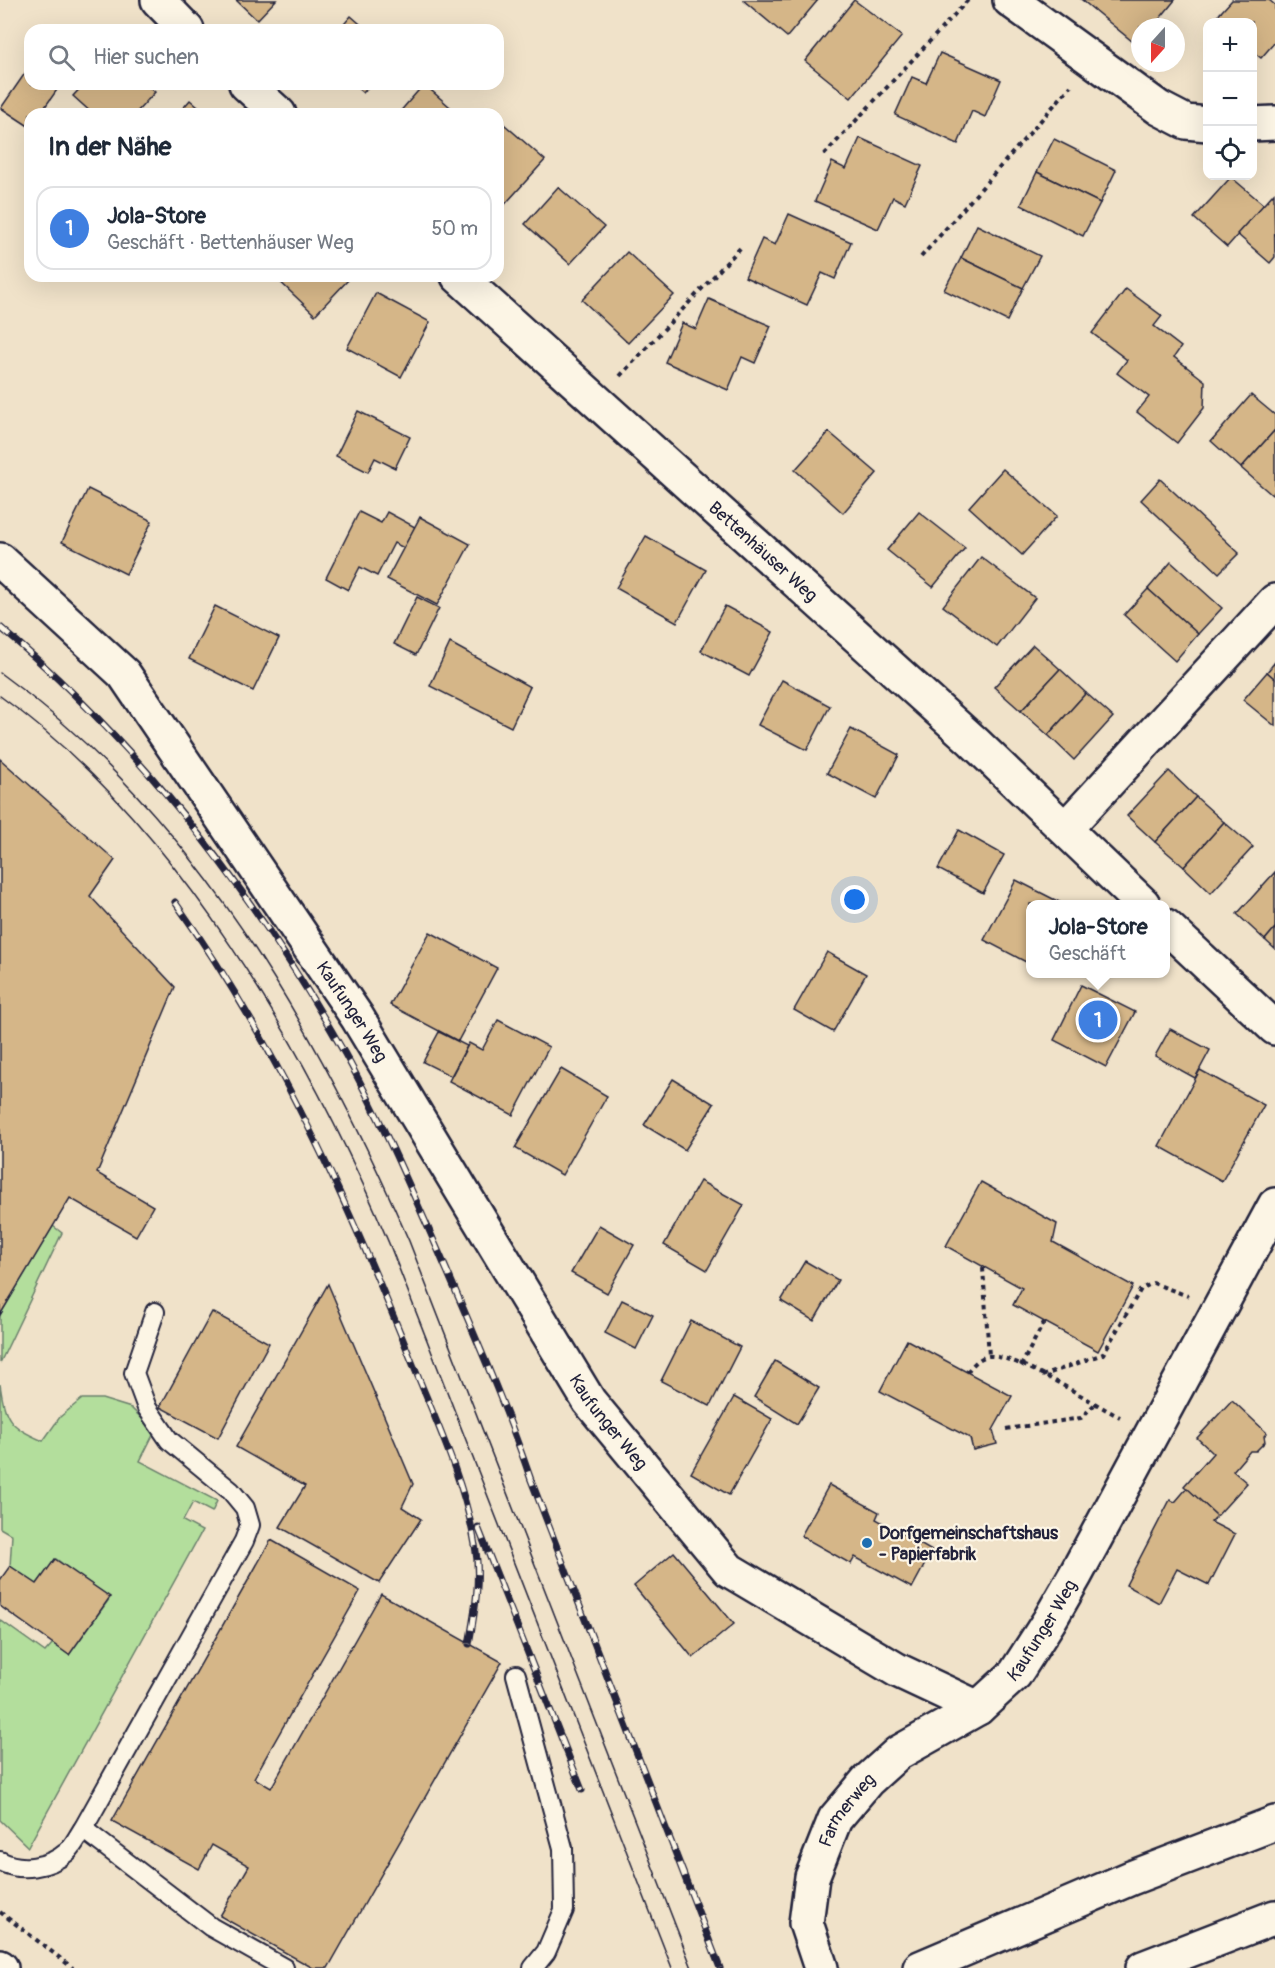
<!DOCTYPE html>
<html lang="de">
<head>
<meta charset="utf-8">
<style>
  body { margin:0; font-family:Pangolin,sans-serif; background:#f6f6f7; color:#1f2937 }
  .controls { position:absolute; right:18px; top:18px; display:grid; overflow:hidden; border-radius:12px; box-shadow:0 6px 24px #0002 }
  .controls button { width:54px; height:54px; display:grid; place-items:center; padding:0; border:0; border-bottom:2px solid #e0e1e3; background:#fff; color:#1f2937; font:30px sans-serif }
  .compass { position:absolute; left:1131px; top:18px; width:54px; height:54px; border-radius:50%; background:#fff; box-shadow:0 6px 24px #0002; rotate:201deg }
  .you { position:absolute; left:855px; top:900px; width:21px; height:21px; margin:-15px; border:4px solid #fff; border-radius:50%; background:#1a73e8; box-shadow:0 0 0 9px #1a73e833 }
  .badge { display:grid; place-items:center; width:39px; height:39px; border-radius:50%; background:#111827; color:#fff; font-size:20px; font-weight:700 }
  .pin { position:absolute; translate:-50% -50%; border:3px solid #fff; box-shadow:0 2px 6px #0006 }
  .popup { position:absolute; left:1026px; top:900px; width:144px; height:78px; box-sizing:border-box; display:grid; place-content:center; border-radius:12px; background:#fff; filter:drop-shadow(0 2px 4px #0005); font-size:20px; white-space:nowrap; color:#747a83 }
  .popup b { font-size:22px; color:#1f2937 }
  .popup::after { content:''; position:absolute; left:50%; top:100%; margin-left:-12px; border:12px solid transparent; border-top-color:#fff }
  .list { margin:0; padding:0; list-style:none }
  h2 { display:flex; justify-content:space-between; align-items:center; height:78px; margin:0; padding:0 24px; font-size:26px }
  h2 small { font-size:20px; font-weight:400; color:#747a83 }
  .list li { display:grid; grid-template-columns:39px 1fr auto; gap:18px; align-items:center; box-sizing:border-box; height:84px; margin:0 12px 12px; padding:0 12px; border:2px solid #e0e1e3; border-radius:18px }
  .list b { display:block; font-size:22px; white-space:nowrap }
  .list p { margin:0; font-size:20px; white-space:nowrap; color:#747a83 }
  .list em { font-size:20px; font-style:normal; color:#747a83 }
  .icon { flex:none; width:33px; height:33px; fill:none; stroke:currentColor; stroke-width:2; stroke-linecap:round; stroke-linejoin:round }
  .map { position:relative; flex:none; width:1275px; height:1968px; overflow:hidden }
  .search { position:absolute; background:#fff; box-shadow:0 6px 24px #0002; left:24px; top:24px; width:480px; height:66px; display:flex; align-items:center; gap:15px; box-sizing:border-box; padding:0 21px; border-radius:18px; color:#747a83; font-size:22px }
  .panel { position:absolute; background:#fff; box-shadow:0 6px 24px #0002; left:24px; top:108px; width:480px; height:174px; border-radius:18px }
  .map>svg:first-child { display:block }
  .green { fill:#b3de9c; stroke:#6a806c; stroke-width:1.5 }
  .building { fill:#d5b688; stroke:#22223b; stroke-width:1.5 }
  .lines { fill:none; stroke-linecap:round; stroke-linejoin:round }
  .lane-casing { stroke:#22223b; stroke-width:22 }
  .street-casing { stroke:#22223b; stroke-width:38 }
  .primary-casing { stroke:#22223b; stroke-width:38 }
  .highway-casing { stroke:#22223b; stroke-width:38 }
  .path { stroke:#22223b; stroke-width:4; stroke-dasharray:4.5 4.5; stroke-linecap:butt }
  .lane { stroke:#fcf5e5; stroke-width:18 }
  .street { stroke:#fcf5e5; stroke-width:33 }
  .primary { stroke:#fcf5e5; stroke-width:33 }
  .highway { stroke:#fcf5e5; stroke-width:33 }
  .tram { stroke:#22223b; stroke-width:1.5 }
  .rail-casing { stroke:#22223b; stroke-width:7 }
  .rail { stroke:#fcf5e5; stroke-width:4.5; stroke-dasharray:14; stroke-linecap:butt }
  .poi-dot { fill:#1f6fb2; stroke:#fcf5e5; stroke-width:2 }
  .labels { text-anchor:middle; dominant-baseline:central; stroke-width:4.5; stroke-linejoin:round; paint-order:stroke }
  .street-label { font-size:18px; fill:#22223b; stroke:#fcf5e5 }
  .poi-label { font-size:18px; font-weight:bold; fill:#22223b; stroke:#fcf5e5; text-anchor:start }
</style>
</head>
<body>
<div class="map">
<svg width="1275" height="1968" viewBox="0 0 1275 1968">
  <rect width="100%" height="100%" fill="#f0e2c9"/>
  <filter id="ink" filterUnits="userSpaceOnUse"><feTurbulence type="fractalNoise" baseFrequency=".0167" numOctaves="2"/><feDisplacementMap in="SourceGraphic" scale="12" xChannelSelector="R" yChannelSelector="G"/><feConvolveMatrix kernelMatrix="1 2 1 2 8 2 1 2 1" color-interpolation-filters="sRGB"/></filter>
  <g filter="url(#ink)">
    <g class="green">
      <polygon points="53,1226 62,1233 0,1363 0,1315"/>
      <path d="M0,1384C5,1420 9,1426 43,1441L60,1417L82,1399H102L131,1408L155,1431L140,1461L217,1501L212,1512L193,1502L183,1521L202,1531L28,1847L0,1820V1620L45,1652L53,1643L69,1655L110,1598L56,1559L37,1584L10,1566L12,1535L0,1528Z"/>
    </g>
    <g class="building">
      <polygon points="236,0 276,0 257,20"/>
      <polygon points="743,0 818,0 787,37"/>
      <polygon points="854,0 902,36 851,98 805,61"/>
      <polygon points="1082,0 1175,0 1153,27 1140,27 1138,46"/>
      <polygon points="1232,0 1269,0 1275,5 1275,42 1261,58 1252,51 1252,22 1212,22"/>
      <polygon points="351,16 367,30 339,30"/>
      <polygon points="940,53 1001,80 985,117 972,111 958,144 895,115 912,77 926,83"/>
      <polygon points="30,66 30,84 55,84 59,87 40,114 30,114 30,127 1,108"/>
      <polygon points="84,84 145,84 155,92 135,114 93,114 73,96"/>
      <polygon points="353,84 371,84 363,93"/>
      <polygon points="424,84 458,114 398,114"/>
      <polygon points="190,100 206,114 178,114"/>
      <polygon points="498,119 545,160 498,212"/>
      <polygon points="860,138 922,166 905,203 893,197 878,229 815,201 832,162 846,169"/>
      <polygon points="1054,139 1116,170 1100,203 1037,172"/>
      <polygon points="1037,172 1100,203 1083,236 1021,205"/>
      <polygon points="1231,177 1264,205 1227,247 1194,218"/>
      <polygon points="558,187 604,227 570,264 525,224"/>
      <polygon points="1274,193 1275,257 1270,263 1237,234"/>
      <polygon points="789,214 851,242 835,279 822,273 807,305 745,277 762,239 775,245"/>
      <polygon points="977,225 1040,256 1023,288 961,258"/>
      <polygon points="627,252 674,295 628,343 582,300"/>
      <polygon points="961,258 1023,288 1007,321 944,290"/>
      <polygon points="274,276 346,276 349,279 315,315"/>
      <polygon points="1126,289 1162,316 1154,326 1181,347 1174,357 1205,381 1204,408 1177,443 1137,412 1149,397 1117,373 1127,360 1092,333"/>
      <polygon points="376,293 430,322 401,377 347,348"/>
      <polygon points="709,299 771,326 755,363 742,357 728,390 665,362 682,323 696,329"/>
      <polygon points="1251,395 1275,415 1275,430 1241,468 1211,441"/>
      <polygon points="358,411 410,437 395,468 375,458 368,472 336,456"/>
      <polygon points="1275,430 1275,491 1272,495 1241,468"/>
      <polygon points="829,432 877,473 843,513 795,470"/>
      <polygon points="1003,469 1057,516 1022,555 969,507"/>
      <polygon points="1160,479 1239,553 1219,573 1141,500"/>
      <polygon points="88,489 152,521 126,574 62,542"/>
      <polygon points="359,512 381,523 387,512 415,527 404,548 394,543 377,576 360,567 348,590 326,578"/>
      <polygon points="919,512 965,548 933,587 887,550"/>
      <polygon points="420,517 470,544 437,605 387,579"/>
      <polygon points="646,536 706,570 677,622 616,588"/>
      <polygon points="981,557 1035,598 997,647 943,606"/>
      <polygon points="1171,562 1222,608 1198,634 1148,589"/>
      <polygon points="1148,589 1198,634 1175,661 1124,615"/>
      <polygon points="417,597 439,608 416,655 394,644"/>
      <polygon points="215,606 279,638 253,691 189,659"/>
      <polygon points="725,606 773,632 749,676 701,651"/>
      <polygon points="450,643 530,687 511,727 430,686"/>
      <polygon points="1033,645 1060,669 1021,711 994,687"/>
      <polygon points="1275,662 1275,679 1267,672"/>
      <polygon points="1060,669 1086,693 1048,735 1021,711"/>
      <polygon points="1267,672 1275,679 1275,726 1243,700"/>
      <polygon points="782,680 830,706 807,750 758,725"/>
      <polygon points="1086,693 1113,717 1074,760 1048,735"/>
      <polygon points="851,729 899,755 876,799 827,773"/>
      <polygon points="0,759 115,860 90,896 175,987 97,1173 153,1206 136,1236 70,1198 0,1315"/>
      <polygon points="1169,771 1196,797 1155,842 1127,816"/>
      <polygon points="1196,797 1224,822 1184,867 1155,842"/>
      <polygon points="1224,822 1253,847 1211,893 1184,867"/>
      <polygon points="959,830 1004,855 983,893 938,869"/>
      <polygon points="1275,872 1275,928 1265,940 1237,914"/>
      <polygon points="1016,880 1063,904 1030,904 1030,964 984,940"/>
      <polygon points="1275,928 1275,949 1265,940"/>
      <polygon points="430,932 497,968 458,1041 390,1005"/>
      <polygon points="827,952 866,974 833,1032 794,1010"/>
      <polygon points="1081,985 1135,1012 1106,1067 1054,1040"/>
      <polygon points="498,1020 549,1047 513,1115 449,1081 469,1043 482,1050"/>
      <polygon points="1170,1029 1210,1050 1195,1078 1155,1056"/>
      <polygon points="439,1032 467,1046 451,1076 423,1062"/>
      <polygon points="561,1069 607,1096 562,1175 515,1148"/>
      <polygon points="1200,1070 1264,1105 1222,1181 1159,1146"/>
      <polygon points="673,1079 714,1104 685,1150 644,1125"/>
      <polygon points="700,1181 744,1205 707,1270 664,1245"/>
      <polygon points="981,1182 1057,1224 1053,1242 1133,1286 1098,1351 1013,1305 1022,1288 946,1246"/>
      <polygon points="599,1225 634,1245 607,1293 571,1273"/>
      <polygon points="805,1261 838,1280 814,1321 781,1301"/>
      <polygon points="328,1284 413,1484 402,1507 421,1519 379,1583 280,1527 305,1486 236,1447"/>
      <polygon points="622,1300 653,1315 636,1349 605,1333"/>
      <polygon points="212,1312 269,1343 218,1438 160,1407"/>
      <polygon points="691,1321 740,1347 710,1406 661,1381"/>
      <polygon points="907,1340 1012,1396 993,1430 997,1444 973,1450 970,1438 880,1391"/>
      <polygon points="775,1361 819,1388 797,1424 754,1397"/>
      <polygon points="734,1397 772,1419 729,1495 691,1473"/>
      <polygon points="1232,1400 1267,1433 1264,1436 1265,1442 1256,1451 1250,1451 1233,1471 1247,1483 1217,1516 1184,1486 1213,1453 1197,1438"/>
      <polygon points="829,1485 879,1512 876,1519 932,1551 912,1588 855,1557 851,1564 801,1536"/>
      <polygon points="1187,1488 1217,1516 1211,1522 1235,1534 1209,1585 1177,1569 1159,1603 1126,1585 1170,1500 1175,1502"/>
      <polygon points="271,1540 360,1591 254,1778 271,1788 381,1594 502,1662 328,1968 313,1968 220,1916 249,1866 212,1845 199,1869 112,1821"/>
      <polygon points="674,1552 734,1624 693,1658 634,1586"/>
      <polygon points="55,1559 110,1597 69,1655 0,1606 0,1580 10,1566 37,1584"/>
    </g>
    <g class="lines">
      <g class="lane-casing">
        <g id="lane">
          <polyline points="516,1675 563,1848 564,1910 546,1952 533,1968"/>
          <polyline points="83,1829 211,1927 284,1968"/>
          <path d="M0,1861C20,1872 49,1868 67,1852C73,1847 78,1836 83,1829L244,1541L250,1525L245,1508L231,1491L169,1440L147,1408L134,1373L155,1312"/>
        </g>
      </g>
      <g class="street-casing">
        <g id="street">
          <polyline points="158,0 187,30"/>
          <polyline points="1010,0 1159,108 1186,122 1208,124"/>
          <polyline points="246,84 279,114"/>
          <polyline points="1252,124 1275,123"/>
          <path id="s1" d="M458,276L973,741L1143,904"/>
          <path id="s2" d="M0,560L124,674L357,1017L589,1401L729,1570L897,1670L978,1708"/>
          <polyline points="1066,828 1275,601"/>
          <polyline points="1166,926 1275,1028"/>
          <path id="s3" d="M821,1968L806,1923L812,1877L835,1819L867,1781L898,1753L978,1708L1015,1674L1049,1621L1076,1574L1275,1205"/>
        </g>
      </g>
      <g class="primary-casing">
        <polyline id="primary" points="0,1967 1,1968"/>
      </g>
      <g class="highway-casing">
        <g id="highway">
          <polyline points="920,1968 1131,1878 1275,1823"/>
          <polyline points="1143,1968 1275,1917"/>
        </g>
      </g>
      <g class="path">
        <polyline points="824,155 968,0"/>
        <polyline points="921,257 1071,86"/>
        <polyline points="620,376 743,245"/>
        <polyline points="983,1268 989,1356"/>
        <polyline points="1021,1366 1044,1322"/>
        <path d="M967,1372C973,1365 979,1357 989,1356C1019,1355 1091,1403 1120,1417"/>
        <polyline points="1042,1376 1103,1354 1141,1289 1153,1283 1188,1296"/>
        <polyline points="1006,1429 1081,1418 1094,1405"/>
        <polyline points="0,1912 73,1968"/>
      </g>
      <use href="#lane" class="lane"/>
      <use href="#street" class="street"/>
      <use href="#primary" class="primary"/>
      <use href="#highway" class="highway"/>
      <g class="tram">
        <path d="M0,673C193,812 316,1027 409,1241L692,1968"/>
        <path d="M0,696C175,821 309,1052 391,1248L672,1968"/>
      </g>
      <g class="rail-casing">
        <g id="rail">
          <path d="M0,627C140,745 255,895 345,1054C381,1119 411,1189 441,1257C473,1331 505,1404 531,1480L720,1968"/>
          <path d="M175,902C275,1042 344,1194 408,1352C433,1415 464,1478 475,1545C481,1577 475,1612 469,1644"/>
          <polyline points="478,1527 582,1790"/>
        </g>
      </g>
      <use href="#rail" class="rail"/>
    </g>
  </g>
  <circle class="poi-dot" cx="867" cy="1543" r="6"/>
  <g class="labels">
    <g class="street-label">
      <text stroke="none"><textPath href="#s1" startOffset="411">Bettenhäuser Weg</textPath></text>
      <text stroke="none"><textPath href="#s2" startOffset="576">Kaufunger Weg</textPath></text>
      <text stroke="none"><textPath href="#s2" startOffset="1060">Kaufunger Weg</textPath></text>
      <text stroke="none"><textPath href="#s3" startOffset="441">Kaufunger Weg</textPath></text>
      <text stroke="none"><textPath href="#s3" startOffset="170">Farmerweg</textPath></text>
    </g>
    <g class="poi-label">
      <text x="879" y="1533">Dorfgemeinschaftshaus<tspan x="879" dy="21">- Papierfabrik</tspan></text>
    </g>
  </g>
</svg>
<div class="controls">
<button>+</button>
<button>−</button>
<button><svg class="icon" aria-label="locate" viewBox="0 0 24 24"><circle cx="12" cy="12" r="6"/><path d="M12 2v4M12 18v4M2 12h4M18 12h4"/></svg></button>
</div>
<svg class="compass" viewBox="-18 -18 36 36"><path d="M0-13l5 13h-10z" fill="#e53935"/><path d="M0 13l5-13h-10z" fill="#747a83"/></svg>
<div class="you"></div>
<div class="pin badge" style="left:1098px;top:1020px;background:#3f7fe0">1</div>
<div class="popup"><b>Jola-Store</b>Geschäft</div>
<div class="search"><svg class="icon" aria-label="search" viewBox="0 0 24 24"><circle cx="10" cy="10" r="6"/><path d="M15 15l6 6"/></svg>Hier suchen</div>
<section class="panel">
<h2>In der Nähe<small></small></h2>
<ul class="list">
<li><span class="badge" style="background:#3f7fe0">1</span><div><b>Jola-Store</b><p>Geschäft · Bettenhäuser Weg</p></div><em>50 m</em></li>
</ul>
</section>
</div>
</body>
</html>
